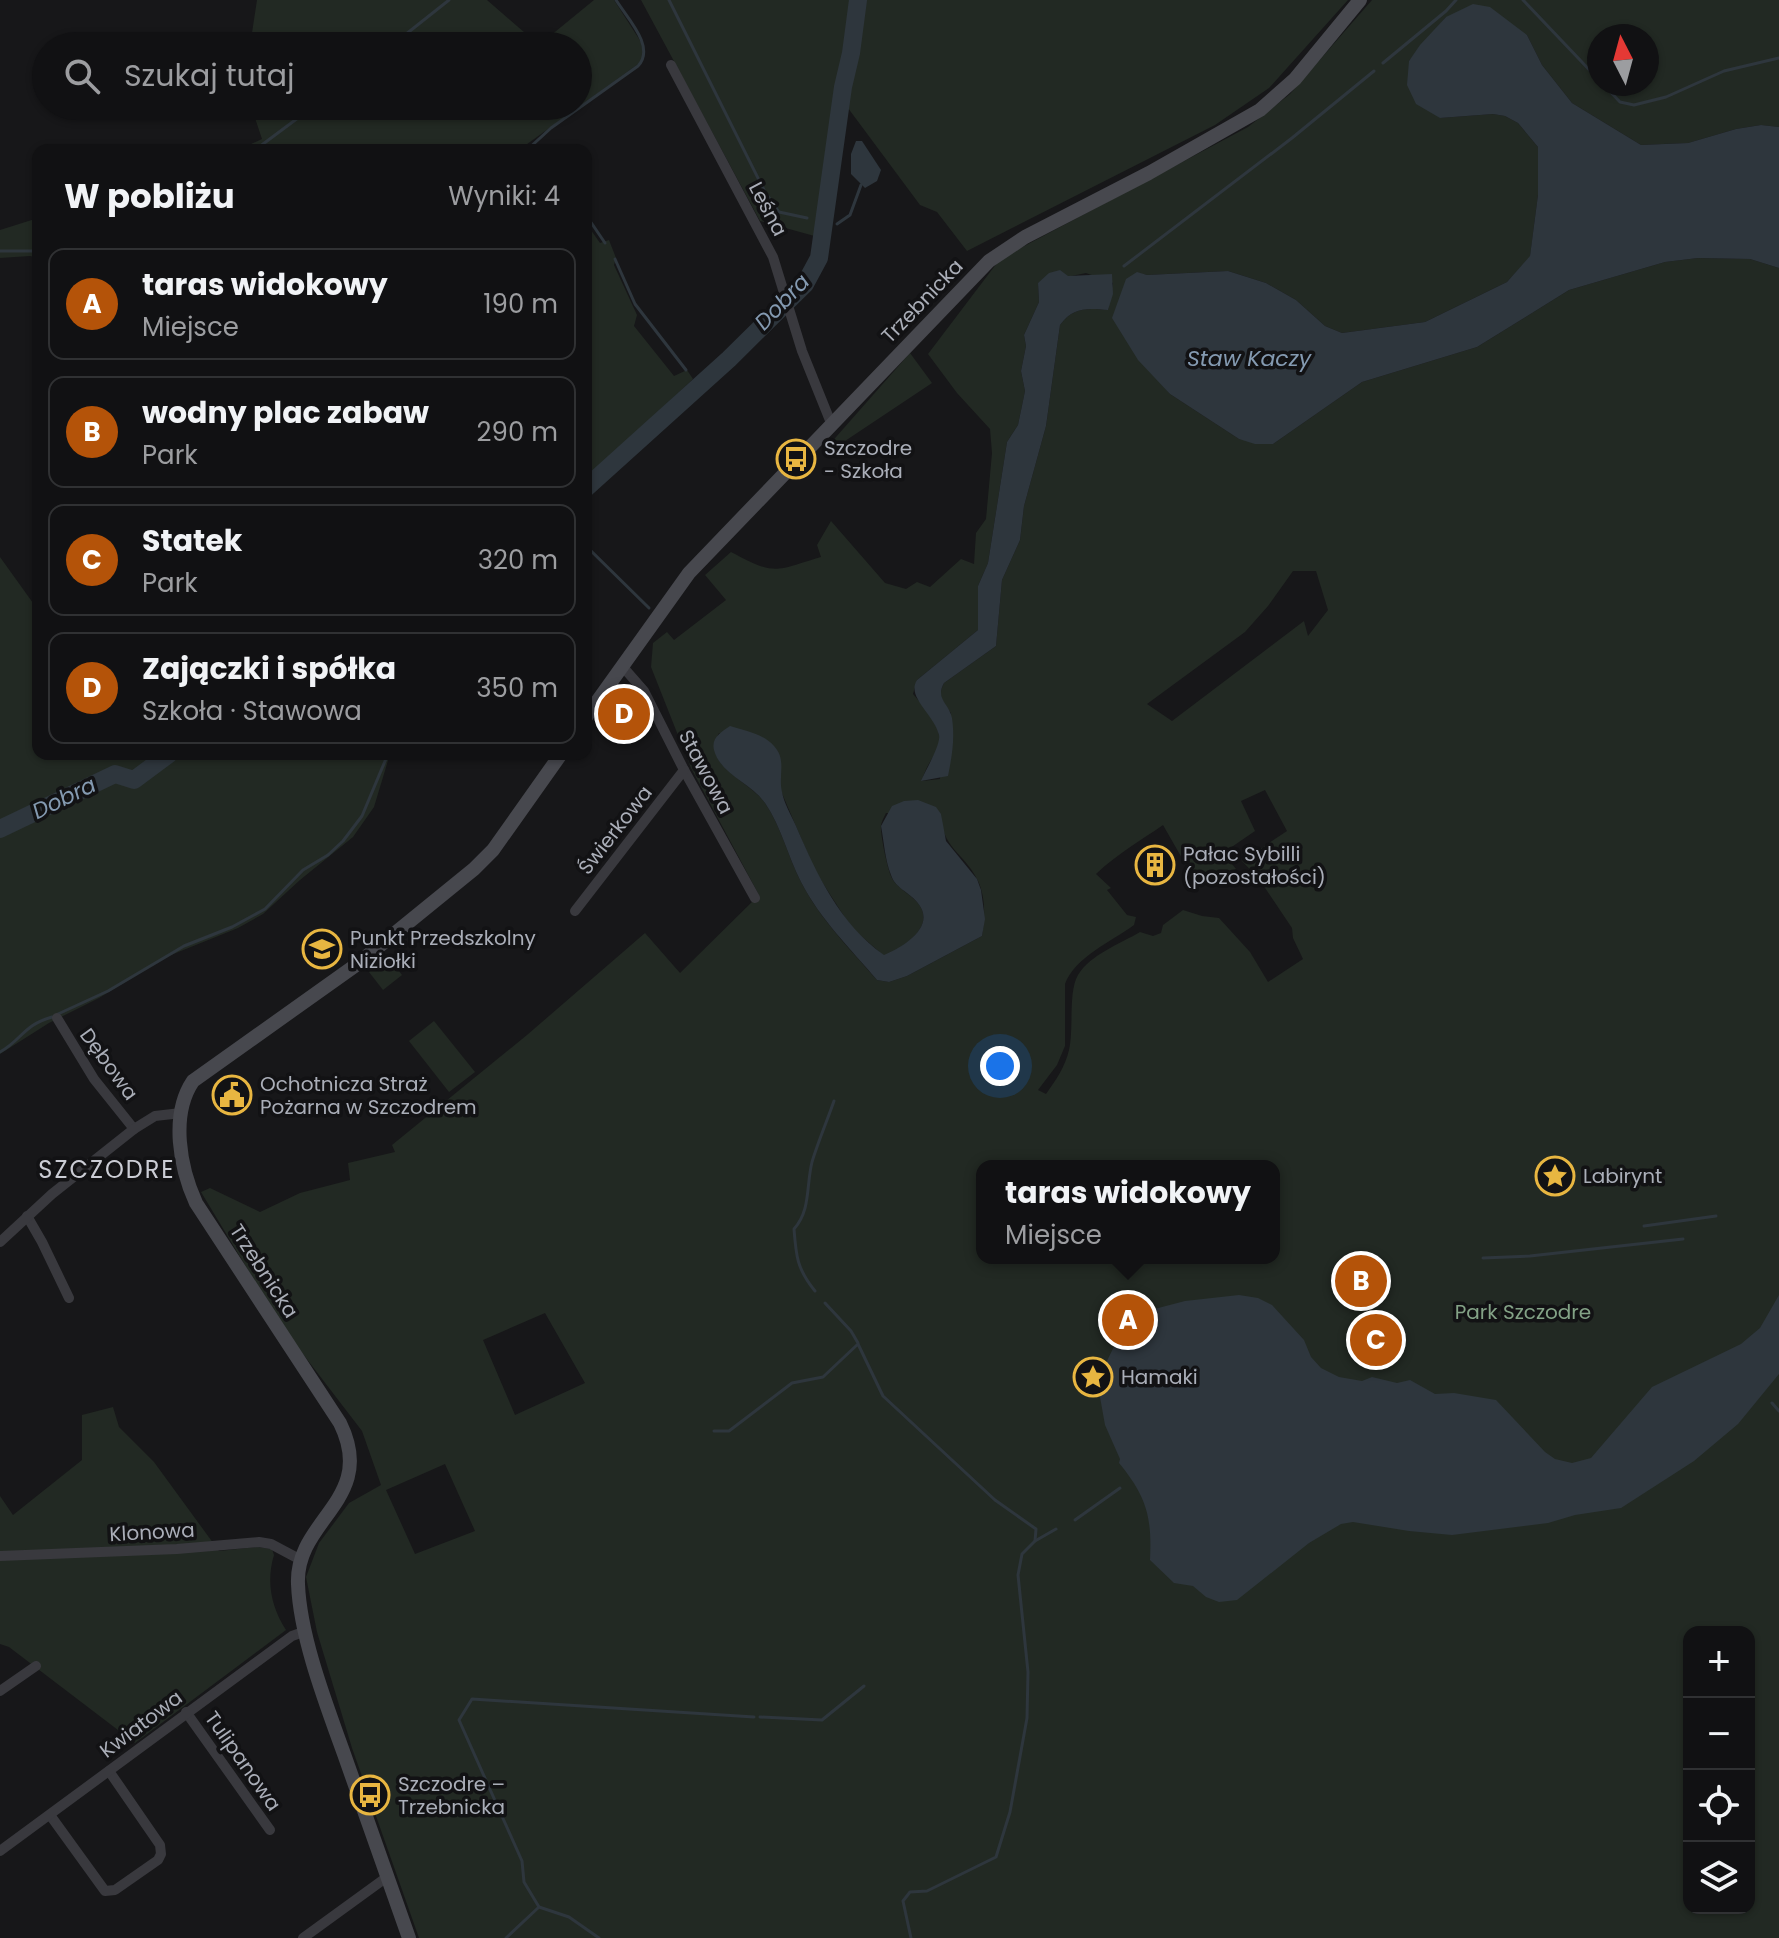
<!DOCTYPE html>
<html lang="pl">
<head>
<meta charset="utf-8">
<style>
  body { margin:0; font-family:Poppins,sans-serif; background:#1e1f21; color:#f1f3f6 }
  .controls { position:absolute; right:24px; bottom:24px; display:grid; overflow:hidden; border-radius:16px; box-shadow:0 2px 6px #0004 }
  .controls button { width:72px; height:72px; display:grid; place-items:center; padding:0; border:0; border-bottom:2px solid #303133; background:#111113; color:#f1f3f6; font:40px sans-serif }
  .compass { position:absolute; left:1587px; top:24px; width:72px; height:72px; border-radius:50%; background:#111113; box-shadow:0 2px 6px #0004; rotate:354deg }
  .you { position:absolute; left:1000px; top:1066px; width:28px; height:28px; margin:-20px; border:6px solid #fff; border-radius:50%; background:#1a73e8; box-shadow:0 0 0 12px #1a73e833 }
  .badge { display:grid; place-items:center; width:52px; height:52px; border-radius:50%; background:#b45309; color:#fff; font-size:26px; font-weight:700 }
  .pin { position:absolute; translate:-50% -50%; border:4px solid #fff; box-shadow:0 2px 8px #0006 }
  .popup { position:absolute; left:976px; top:1160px; width:304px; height:104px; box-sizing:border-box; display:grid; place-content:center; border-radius:16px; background:#111113; filter:drop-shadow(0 2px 6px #0005); font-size:26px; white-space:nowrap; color:#9c9da0 }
  .popup b { font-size:30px; color:#f1f3f6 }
  .popup::after { content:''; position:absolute; left:50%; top:100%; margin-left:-16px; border:16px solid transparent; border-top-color:#111113 }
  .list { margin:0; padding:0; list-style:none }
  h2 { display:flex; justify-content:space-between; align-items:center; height:104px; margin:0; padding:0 32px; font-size:34px }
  h2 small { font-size:26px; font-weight:400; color:#9c9da0 }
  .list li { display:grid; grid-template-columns:52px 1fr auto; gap:24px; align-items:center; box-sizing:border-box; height:112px; margin:0 16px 16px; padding:0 16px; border:2px solid #303133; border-radius:16px }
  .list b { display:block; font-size:30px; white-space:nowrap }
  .list p { margin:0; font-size:26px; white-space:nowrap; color:#9c9da0 }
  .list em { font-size:26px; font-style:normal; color:#9c9da0 }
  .icon { flex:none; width:44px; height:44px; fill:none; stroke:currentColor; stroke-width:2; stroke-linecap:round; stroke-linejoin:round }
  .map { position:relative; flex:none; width:1779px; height:1938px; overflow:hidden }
  .search { position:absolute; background:#111113; box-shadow:0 2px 6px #0004; left:32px; top:32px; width:560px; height:88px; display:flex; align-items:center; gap:20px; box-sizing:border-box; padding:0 28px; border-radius:44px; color:#9c9da0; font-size:30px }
  .panel { position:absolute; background:#111113; box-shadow:0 2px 6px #0004; left:32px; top:144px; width:560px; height:616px; border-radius:16px }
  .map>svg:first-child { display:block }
  .green { fill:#222923; fill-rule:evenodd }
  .water { fill:#2e363d }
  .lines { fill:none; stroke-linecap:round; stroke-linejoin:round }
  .stream { stroke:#2e363d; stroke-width:3 }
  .river { stroke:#2e363d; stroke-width:18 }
  .street { stroke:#39393e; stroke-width:10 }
  .secondary { stroke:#47484e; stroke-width:14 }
  .labels { text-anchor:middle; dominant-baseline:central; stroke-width:7; stroke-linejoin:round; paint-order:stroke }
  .street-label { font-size:20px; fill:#aaaeb8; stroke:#121214 }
  .poi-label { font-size:20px; fill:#aaaeb8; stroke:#121214; text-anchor:start }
  .park-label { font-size:20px; fill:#83a286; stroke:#121214 }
  .water-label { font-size:22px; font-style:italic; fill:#849ab1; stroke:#121214 }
  .quarter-label { font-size:24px; letter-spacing:2px; fill:#cbcdd5; stroke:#121214 }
</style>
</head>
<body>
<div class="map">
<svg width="1779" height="1938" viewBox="0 0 1779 1938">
  <rect width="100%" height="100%" fill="#171719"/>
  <g class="green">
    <polygon points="257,0 487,0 539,45 594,0 614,0 641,42 644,55 641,62 523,147 524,150 238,150 262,139 251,106 578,106 578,46 250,46"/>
    <polygon points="641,0 855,0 818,237 760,221"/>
    <polygon points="863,0 1348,0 1269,88 1215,125 967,251 937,212 920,205 845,104"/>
    <path d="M1372,0H1779V127L1761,125L1736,129L1688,143L1641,145L1572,103L1542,65L1527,35L1446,17L1409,61L1440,118L1493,114L1505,116L1518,123L1538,147V195L1530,257L1507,282L1425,322L1342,333L1325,326L1296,300L1266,283L1228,271L1147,275L1137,273L1113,318L1170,394L1239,439L1273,444L1362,382L1477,347L1569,290L1665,262L1698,258L1750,259L1779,268V1938H419L352,1748L317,1632L306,1577L319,1543L349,1503L381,1485L362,1431L283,1328L201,1192L210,1188L260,1212L300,1193L350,1180L348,1163L395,1152L392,1145L527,1035L645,933L680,973L759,895L691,768L651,667L653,643L667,632L674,640L726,600L705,575L731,552C776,576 774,571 821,557L817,545L831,521L885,583L906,589L917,582L930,587L961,559L974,564L976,533L986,519L992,453L990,429L957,393L928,354L1000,259L1248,127L1290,94ZM1599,36H1647V84H1599ZM1086,273L1113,283L1108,310C1087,308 1073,307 1060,325L1046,426L1024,506L1020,540L1002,580L996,646L944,683C937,696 943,702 951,713L940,779L922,781C925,769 930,762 936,752C949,733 924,707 913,694L917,680L978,630V586L988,563L1007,442L1018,425L1025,391L1021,371L1026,346L1024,335L1039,302L1038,283ZM1293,571H1316L1328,610L1308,636L1304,621L1172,721L1147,704L1245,632L1268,606ZM719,733L781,791L815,871L851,927L884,956C903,948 938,926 917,902C910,894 899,889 893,880C888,873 880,834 881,825C882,821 884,817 886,813L941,814C941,847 964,853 977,879C986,896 985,918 982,936L907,976L889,982L877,980C850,949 820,919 801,882C788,857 781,826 765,803C750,781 700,765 719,733ZM1265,790L1287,831L1242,861L1259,879L1292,928L1293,938L1303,959L1268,982L1250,952L1219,918L1202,916L1183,910L1163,925L1161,933L1153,936L1140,932C1120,944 1091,954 1078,975C1068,992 1074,1029 1069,1050C1065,1067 1056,1080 1046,1094L1038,1090L1057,1065L1065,1046V984C1075,957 1111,942 1134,925L1136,917L1127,915L1107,890L1111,888L1096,874C1117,854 1140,841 1163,825L1199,888L1236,869L1223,853L1255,831L1241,801ZM982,1166H1274V1258H982ZM545,1313L585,1383L515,1415L483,1340ZM445,1464L475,1531L415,1554L386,1490ZM1689,1632H1749V1908H1689Z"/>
    <polygon points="38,218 38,258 30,256 0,258 0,230"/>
    <polygon points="586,223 600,243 609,240 616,258 614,265 637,315 634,326 674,376 687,370 693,379 586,479"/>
    <polygon points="910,353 932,383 833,449 829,445"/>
    <polygon points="0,557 38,610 38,754 390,754 374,807 353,837 300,880 263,914 238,928 166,957 99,998 49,1023 0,1054"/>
    <polygon points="388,957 402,975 383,990 369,972"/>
    <polygon points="434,1021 475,1072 449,1092 409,1041"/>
    <path d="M113,1407L119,1427L154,1462L219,1551L257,1547L272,1549L274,1555C266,1581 271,1607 286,1630L135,1743L9,1647L0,1644V1496L13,1515L82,1460V1415Z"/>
  </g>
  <g class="water">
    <polygon points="1473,4 1490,7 1527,35 1542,65 1572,103 1641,145 1688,143 1736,129 1761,125 1779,127 1779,268 1750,259 1698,258 1665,262 1569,290 1477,347 1362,382 1273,444 1255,444 1239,439 1170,394 1138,360 1112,318 1126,279 1137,272 1147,275 1228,271 1266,283 1296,300 1325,326 1342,333 1425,322 1507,282 1530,256 1538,195 1538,147 1518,123 1505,116 1493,114 1440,118 1416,104 1407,85 1409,61 1420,45 1446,17"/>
    <polygon points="856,141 862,141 881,170 877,181 865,188 851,174 851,154"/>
    <path d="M1060,270L1068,276L1112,274L1113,294L1108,310C1087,308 1073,307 1060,325L1046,426L1024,506L1020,540L1002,580L996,646L944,683C935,699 949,703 952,718C955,739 952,756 948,776L921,781C926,769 941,745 939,735C934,714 906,697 917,680L978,630V586L988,563L1007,442L1018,425L1025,391L1021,371L1026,346L1024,335L1039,302L1038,283L1049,273Z"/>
    <path d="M730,726C745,731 762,733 774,746C787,760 778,775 782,792C784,803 791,815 796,826C817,875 840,924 884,955C903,947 938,926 917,902C909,892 895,888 891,875C885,860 884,842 881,826L892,806L904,801L918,800L936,807L941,814L946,841L977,879L981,890L985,919L982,936L907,976L889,982L877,980C850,948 820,919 801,882C788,857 781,826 765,803C751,783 720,774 714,750C711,738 721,732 730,726Z"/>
    <path d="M1239,1295L1258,1298L1272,1305L1304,1340L1311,1357L1321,1368L1339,1377L1362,1381L1372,1377L1397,1383L1410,1380L1435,1394L1454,1393L1496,1400L1545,1452L1555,1459L1572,1463L1591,1458L1652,1387L1741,1344L1760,1328L1779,1295V1374L1738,1424L1694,1461L1621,1508L1575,1515L1548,1523L1452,1535L1409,1531L1353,1522L1341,1524L1309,1543L1237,1600L1219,1602L1206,1597L1193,1586L1174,1583L1150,1560C1152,1517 1147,1497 1119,1463L1120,1459L1105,1425L1100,1397L1106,1363L1122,1330L1134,1320V1317L1143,1312L1185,1301Z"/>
  </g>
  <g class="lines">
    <g class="stream">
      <polyline points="669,0 765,192 779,212 807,218"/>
      <polyline points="1523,0 1599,80"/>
      <polyline points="391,46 449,0"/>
      <polyline points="1383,63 1446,11 1456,0"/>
      <polyline points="1603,84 1620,102 1634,105 1666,97 1724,71 1779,58"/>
      <polyline points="255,150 314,106"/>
      <path d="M527,150L551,128L638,66C656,47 627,18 616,0"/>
      <polyline points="586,215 605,243"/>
      <polyline points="837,224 850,215 861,185"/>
      <polyline points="0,251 38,251"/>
      <polyline points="615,259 635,304 686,370"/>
      <polyline points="1124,266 1292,138 1374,71"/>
      <polyline points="586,546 649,608"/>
      <polyline points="58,1014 108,991 184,946 232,927 265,909 303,870 328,855 343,841 362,816 388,754"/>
      <path d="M0,1052C22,1040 23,1025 52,1017"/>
      <polyline points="1644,1226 1716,1216"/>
      <polyline points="1483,1258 1530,1256 1683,1239"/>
      <path d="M815,1291C797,1269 796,1256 794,1229C811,1210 806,1186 812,1162C818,1142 827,1121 834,1101"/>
      <polyline points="825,1303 851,1331 858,1343"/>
      <polyline points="1772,1403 1779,1411"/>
      <polyline points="714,1431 729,1431 792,1383 823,1377 858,1344 883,1396 995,1500 1036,1529 1035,1541"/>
      <polyline points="1075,1520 1120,1488"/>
      <polyline points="760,1717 822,1720 864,1686"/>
      <polyline points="506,1938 539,1907"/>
      <polyline points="599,1938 569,1917 539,1907 524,1882 522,1861 459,1720 472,1699 754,1717"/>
      <polyline points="911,1938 903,1901 910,1892 927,1891 996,1857 1010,1812 1027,1718 1028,1672 1018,1575 1022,1554 1035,1541 1056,1529"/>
    </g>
    <g class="river">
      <polyline points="586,488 729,359 805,284 819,258 843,87 851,53 858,0"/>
      <polyline points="0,829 115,774 134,780 169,754"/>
    </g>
    <g class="street">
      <polyline points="671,65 773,257 802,351 831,423"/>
      <polyline points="623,667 644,691 684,770 755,898"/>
      <polyline points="575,911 684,770"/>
      <polyline points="57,1018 94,1079 134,1129"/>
      <polyline points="27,1216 42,1242 69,1298"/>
      <polyline points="0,1242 52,1194 134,1129 155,1116 181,1113"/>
      <polyline points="0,1556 177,1549 259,1542 271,1544 301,1560"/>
      <polyline points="0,1691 36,1666"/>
      <polyline points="186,1712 270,1830"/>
      <polyline points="50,1815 105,1891 115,1890 158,1860 161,1854 160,1845 109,1771"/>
      <polyline points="0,1851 292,1636 306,1631"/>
      <polyline points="303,1938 387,1877"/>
    </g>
    <g class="secondary">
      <polyline points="586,717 689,573 989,261 1025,237 1149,173 1260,110 1295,79 1360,0"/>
      <path d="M409,1938C387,1877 366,1815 344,1754C326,1704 300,1637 298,1584C295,1519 378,1500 340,1423L196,1203C180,1168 170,1115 193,1081L356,965L474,869L493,850L561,754"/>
    </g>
  </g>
  <defs>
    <g id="bus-ring" transform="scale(2)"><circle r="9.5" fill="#121214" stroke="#e8b641" stroke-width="1.5"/><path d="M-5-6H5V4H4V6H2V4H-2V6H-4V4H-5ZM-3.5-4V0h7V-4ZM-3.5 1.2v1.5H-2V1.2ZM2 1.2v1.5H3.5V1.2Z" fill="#e8b641"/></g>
    <g id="building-ring" transform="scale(2)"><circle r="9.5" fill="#121214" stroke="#e8b641" stroke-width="1.5"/><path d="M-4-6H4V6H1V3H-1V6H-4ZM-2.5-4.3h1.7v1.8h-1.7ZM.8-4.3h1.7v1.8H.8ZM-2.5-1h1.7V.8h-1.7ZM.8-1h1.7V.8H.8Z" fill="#e8b641"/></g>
    <g id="school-ring" transform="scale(2)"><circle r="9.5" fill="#121214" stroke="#e8b641" stroke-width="1.5"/><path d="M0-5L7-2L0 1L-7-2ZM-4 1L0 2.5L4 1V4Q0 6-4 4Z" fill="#e8b641"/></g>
    <g id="civic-ring" transform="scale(2)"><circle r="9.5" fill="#121214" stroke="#e8b641" stroke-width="1.5"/><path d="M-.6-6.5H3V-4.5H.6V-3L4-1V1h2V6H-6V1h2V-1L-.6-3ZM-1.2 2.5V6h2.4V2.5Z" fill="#e8b641"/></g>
    <g id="sight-ring" transform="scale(2)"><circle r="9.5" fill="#121214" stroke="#e8b641" stroke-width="1.5"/><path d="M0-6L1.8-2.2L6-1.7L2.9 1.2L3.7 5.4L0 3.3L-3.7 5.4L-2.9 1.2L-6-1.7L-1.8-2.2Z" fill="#e8b641"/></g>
  </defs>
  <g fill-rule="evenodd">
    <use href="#bus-ring" x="796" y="459"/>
    <use href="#building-ring" x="1155" y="865"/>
    <use href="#school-ring" x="322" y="949"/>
    <use href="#civic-ring" x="232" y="1095"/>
    <use href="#sight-ring" x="1555" y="1176"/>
    <use href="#sight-ring" x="1093" y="1377"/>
    <use href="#bus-ring" x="370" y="1795"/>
  </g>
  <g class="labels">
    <g class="street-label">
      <text transform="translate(768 209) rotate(62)">Leśna</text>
      <text transform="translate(922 301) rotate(-46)">Trzebnicka</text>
      <text transform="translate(706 772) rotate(62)">Stawowa</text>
      <text transform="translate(615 830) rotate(-52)">Świerkowa</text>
      <text transform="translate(109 1064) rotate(54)">Dębowa</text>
      <text transform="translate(264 1271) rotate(57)">Trzebnicka</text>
      <text transform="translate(152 1532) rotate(-3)">Klonowa</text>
      <text transform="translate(141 1724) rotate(-37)">Kwiatowa</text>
      <text transform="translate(243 1761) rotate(55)">Tulipanowa</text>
    </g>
    <g class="poi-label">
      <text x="824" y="448">Szczodre<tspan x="824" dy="23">- Szkoła</tspan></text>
      <text x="1183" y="854">Pałac Sybilli<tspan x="1183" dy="23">(pozostałości)</tspan></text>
      <text x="350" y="938">Punkt Przedszkolny<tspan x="350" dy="23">Niziołki</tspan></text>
      <text x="260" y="1084">Ochotnicza Straż<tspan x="260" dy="23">Pożarna w Szczodrem</tspan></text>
      <text x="1583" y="1176">Labirynt</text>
      <text x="1121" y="1377">Hamaki</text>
      <text x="398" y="1784">Szczodre –<tspan x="398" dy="23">Trzebnicka</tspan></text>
    </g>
    <g class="park-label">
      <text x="1523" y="1312">Park Szczodre</text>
    </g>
    <g class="water-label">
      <text transform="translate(782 302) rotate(-46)">Dobra</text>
      <text x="1249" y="358">Staw Kaczy</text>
      <text transform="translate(64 798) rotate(-26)">Dobra</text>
    </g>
    <g class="quarter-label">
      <text x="107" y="1169">SZCZODRE</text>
    </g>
  </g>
</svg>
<div class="controls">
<button>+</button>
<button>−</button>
<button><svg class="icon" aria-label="locate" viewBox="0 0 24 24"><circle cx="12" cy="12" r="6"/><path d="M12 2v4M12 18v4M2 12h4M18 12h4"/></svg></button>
<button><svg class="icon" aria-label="layers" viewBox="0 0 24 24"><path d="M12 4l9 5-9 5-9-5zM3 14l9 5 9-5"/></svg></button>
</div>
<svg class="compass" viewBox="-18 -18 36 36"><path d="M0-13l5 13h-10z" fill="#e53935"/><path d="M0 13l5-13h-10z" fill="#9c9da0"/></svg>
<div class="you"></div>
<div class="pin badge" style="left:1128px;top:1320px">A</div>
<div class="popup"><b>taras widokowy</b>Miejsce</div>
<div class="pin badge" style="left:1361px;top:1281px">B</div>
<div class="pin badge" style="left:1376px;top:1340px">C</div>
<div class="pin badge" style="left:624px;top:714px">D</div>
<div class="search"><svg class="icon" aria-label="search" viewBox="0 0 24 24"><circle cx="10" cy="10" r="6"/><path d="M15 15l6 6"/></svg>Szukaj tutaj</div>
<section class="panel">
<h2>W pobliżu<small>Wyniki: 4</small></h2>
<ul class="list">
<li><span class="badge">A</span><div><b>taras widokowy</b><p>Miejsce</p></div><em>190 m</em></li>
<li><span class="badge">B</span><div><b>wodny plac zabaw</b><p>Park</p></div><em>290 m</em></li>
<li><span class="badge">C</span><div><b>Statek</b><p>Park</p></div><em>320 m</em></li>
<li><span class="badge">D</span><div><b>Zajączki i spółka</b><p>Szkoła · Stawowa</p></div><em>350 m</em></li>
</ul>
</section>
</div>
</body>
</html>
